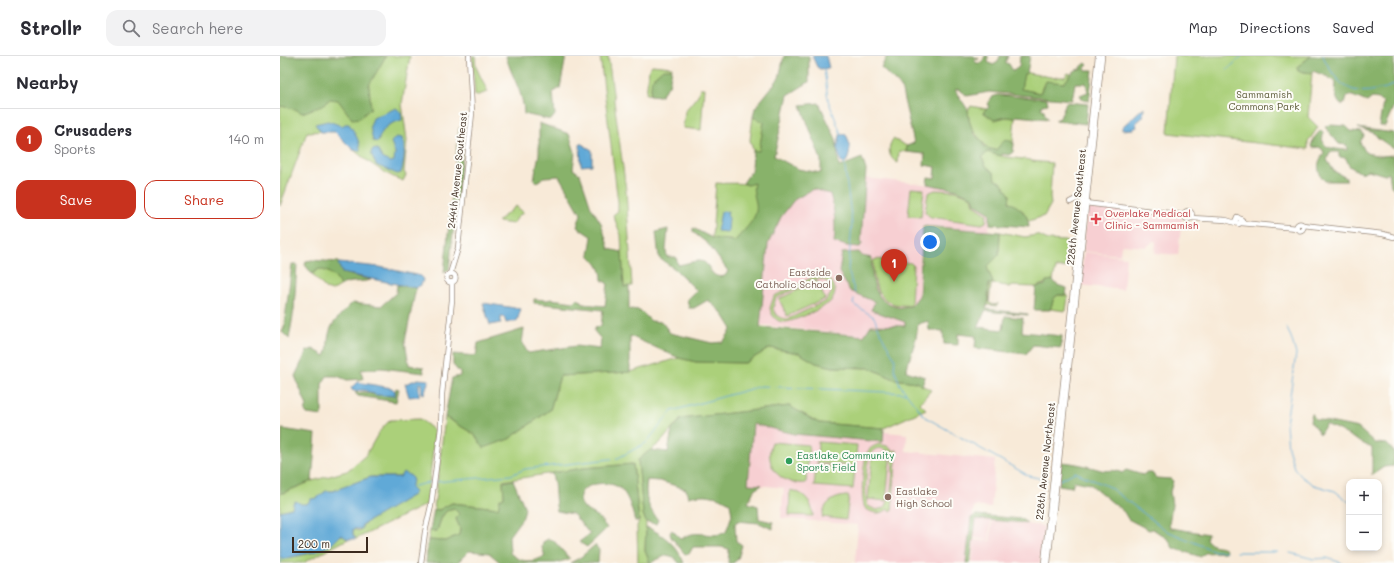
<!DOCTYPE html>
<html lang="en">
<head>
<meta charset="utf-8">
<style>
  body { margin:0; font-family:Mali,sans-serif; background:#f2f2f3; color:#2b2b33 }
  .controls { position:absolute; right:12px; bottom:12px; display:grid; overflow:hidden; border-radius:8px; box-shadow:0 2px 6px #0003 }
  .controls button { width:36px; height:36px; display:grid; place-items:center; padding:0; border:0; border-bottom:1px solid #e1e1e2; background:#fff; color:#2b2b33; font:20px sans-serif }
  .scale { position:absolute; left:12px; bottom:10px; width:76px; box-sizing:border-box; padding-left:4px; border:2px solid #3b2a1e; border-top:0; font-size:11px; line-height:14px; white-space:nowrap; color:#3b2a1e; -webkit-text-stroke:3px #fdfcf7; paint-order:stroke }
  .you { position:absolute; left:650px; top:186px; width:14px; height:14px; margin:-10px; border:3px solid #fff; border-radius:50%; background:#1a73e8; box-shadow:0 0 0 6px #1a73e833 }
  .badge { display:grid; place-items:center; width:26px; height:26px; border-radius:50%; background:#c8321e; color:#fff; font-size:13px; font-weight:700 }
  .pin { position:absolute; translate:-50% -33px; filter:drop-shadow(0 1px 2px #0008) }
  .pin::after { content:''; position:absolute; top:21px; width:14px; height:12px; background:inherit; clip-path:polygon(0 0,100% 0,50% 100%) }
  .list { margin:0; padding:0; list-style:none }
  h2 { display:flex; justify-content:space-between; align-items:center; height:52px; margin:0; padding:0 16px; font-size:17px }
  h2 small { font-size:13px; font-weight:400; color:#7c7c81 }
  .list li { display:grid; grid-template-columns:26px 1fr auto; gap:12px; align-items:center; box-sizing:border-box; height:60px; padding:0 16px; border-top:1px solid #e1e1e2 }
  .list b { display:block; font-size:15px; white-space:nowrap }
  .list p { margin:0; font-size:13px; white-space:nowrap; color:#7c7c81 }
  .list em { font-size:13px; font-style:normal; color:#7c7c81 }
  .actions { display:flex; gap:8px; padding:12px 16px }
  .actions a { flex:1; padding:9px 0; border:1px solid #c8321e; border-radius:12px; text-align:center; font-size:14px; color:#c8321e }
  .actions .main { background:#c8321e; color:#fff }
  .icon { flex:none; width:22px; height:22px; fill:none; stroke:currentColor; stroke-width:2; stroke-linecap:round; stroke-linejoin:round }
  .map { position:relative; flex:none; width:1114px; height:507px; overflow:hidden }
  header { display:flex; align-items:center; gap:24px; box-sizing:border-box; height:56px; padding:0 20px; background:#fff; border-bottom:1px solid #e1e1e2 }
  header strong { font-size:19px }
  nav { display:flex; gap:22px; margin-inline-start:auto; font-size:14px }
  .search { width:280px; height:36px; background:#f2f2f3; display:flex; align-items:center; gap:10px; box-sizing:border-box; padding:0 14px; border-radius:12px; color:#7c7c81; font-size:15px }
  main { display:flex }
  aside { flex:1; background:#fff }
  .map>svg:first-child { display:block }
  .built { fill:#f7cfd2 }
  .green { fill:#abd07a; stroke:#737d4c; fill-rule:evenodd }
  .forest { fill:#88b26a; stroke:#626e44 }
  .water { fill:#60a9d7; stroke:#4e6a7a }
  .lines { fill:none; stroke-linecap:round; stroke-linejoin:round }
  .stream { stroke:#60a9d7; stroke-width:1 }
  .secondary-casing { stroke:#9a8a7b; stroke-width:6 }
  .secondary { stroke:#fff; stroke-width:4.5 }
  .health-dot { fill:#e0444e; stroke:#fdfcf7; stroke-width:1.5 }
  .education-dot { fill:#8d6e63; stroke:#fdfcf7; stroke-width:1.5 }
  .leisure-dot { fill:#2e9e5b; stroke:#fdfcf7; stroke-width:1.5 }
  .labels { text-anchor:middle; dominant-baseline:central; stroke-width:4; stroke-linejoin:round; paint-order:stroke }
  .park-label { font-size:10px; fill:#5d5c3a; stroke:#fdfcf7 }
  .street-label { font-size:10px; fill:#3b2a1e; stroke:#fdfcf7 }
  .health-label { font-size:10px; fill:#be3a42; stroke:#fdfcf7; text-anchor:start }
  .education-label { font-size:10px; fill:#785e54; stroke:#fdfcf7; text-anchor:end }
  .leisure-label { font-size:10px; fill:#27864d; stroke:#fdfcf7; text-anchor:start }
</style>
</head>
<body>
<header>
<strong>Strollr</strong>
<div class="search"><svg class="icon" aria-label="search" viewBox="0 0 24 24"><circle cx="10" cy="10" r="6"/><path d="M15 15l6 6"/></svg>Search here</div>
<nav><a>Map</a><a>Directions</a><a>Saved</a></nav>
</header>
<main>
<aside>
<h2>Nearby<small></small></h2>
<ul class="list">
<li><span class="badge">1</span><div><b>Crusaders</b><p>Sports</p></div><em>140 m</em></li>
</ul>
<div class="actions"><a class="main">Save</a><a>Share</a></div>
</aside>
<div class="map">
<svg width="1114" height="507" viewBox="0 0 1114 507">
  <rect width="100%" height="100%" fill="#fdfcf7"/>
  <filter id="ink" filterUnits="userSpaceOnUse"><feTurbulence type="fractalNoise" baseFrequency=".025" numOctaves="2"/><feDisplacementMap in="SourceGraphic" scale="8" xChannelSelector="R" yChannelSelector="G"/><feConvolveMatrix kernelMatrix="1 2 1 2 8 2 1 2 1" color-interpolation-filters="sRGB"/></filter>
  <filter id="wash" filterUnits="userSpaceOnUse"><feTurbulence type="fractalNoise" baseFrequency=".012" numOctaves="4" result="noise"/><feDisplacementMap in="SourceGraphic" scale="16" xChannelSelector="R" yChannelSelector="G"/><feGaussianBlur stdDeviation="0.9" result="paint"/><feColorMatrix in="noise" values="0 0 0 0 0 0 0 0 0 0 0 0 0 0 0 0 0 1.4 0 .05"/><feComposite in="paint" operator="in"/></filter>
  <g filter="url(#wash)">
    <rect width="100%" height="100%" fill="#f8ead8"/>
    <g class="built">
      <polygon points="491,112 651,129 677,134 693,141 695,148 710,157 709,175 642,170 635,285 475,268"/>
      <polygon points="810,151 902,161 898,199 875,197 876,186 873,185 867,191 843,189 841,190 840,199 803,195 807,153"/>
      <polygon points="804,196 846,201 843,234 800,229"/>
      <polygon points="473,368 552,371 627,378 626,395 715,404 711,452 694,450 688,507 575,507 578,469 501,462 504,432 468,428"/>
      <polygon points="696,463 711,464 709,484 694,482"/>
      <polygon points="712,465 764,470 760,507 692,507 694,484 710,485"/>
    </g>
    <g class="green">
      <path d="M0,0H130L122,48L127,84L124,116L126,119L123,125C96,115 74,95 54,75L27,76L0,150Z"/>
      <polygon points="192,0 195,0 196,11 208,36 195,40"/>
      <polygon points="320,0 328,0 346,134 352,230 344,231 341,179 333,159 338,155 338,146"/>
      <polygon points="894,0 1031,0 1017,11 1018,15 1032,17 1028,61 1038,71 1028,86 1028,93 888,77"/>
      <polygon points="372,9 392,11 389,29 380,40 366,38 369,13"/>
      <polygon points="746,15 748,17 776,22 776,21 785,21 788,17 791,18 784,27 764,27 760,37 740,33 742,22"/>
      <polygon points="420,32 424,32 421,74 403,72 405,55 418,39"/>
      <path d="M691,50L706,53L703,56L714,64L726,61L735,62L733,84L734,88L729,84L716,94C706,93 706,90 701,84C691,73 689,69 688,54Z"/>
      <polygon points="473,61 484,66 479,96 473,94 470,84"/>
      <path d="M613,83L627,90L626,96L619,95L618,107C608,102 607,92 613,83Z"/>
      <polygon points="707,96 726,101 751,104 751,105 772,107 770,141 771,148 764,160 749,165 743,155 729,146 730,139 715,125 714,117 706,110 702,102"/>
      <path d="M474,126C472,137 481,151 476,161C475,164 458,181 455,185L432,182L436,127C446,128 461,126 468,129Z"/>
      <polygon points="631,132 644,133 641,161 628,160"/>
      <polygon points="655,134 676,135 692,141 694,149 707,158 706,166 702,168 650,161 645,156 648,137"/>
      <polygon points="236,150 244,157 239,159 233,168 219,166 219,164"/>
      <polygon points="720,176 745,181 757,179 768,184 786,185 792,189 790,211 776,212 773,224 756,231 729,230 729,232 727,230 713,228 711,230 709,246 711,248 717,249 718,247 717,250 708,249 707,251 709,228 713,227 707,211 719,199"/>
      <path d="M596,203L631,207L633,209L631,249C600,252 593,232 593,205Z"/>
      <path d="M39,213C49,215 56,220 60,230L52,235L46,233L32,218Z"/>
      <path d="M544,216V220C554,224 559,236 551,245C546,251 511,267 504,266C496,266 491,259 490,252L494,240ZM536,223C545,222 551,227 552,236L546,245L508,263C500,263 495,260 493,252L496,242Z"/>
      <polygon points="537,225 545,243 507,260 499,243"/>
      <polygon points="778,239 788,240 786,255 770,253 774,242"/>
      <polygon points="490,292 519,297 536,307 553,311 590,312 614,323 636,326 651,334 640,347 646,353 604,372 539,367 509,350 401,363 380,387 358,404 363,458 366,466 365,495 370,507 358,507 357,470 359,465 353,408 304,412 223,425 224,441 218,452 172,447 159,454 154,453 165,361 194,378 204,391 229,383 270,354 280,320 350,316 399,302 416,306 465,307"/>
      <path d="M140,363L155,375L147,448L76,483L73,479V473L79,475C85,461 119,446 133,439L130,431L120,421H91L82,424L53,435H46L37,442L31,443L27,448L0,455V438L32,425L67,415L86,399L99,376L110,364Z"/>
      <path d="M492,386L529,389L526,427C501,430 483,410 492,386Z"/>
      <polygon points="538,386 577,389 575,410 537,407"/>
      <path d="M599,388L607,390L613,395L617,394L612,455L608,453C600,459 593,458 585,452C580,443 583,407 587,397C589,392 594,390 599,388ZM600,392L609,395C616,404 612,446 604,452L596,454L588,450C584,442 586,407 590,399C592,394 595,393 600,392Z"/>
      <polygon points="592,401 610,403 606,445 588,443"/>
      <polygon points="536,409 575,413 573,433 534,430"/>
      <path d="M510,434C525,437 532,445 533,460L509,459Z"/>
      <path d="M565,440H569L566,464L542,461C544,448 551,442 565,440Z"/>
      <path d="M175,452L180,458L176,463L180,472L179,479L165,485L148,484L150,475H157C161,464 162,454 175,452Z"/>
      <polygon points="61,478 68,483 23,507 0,507 0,501 3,503 35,496 51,489"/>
    </g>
    <g class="forest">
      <polygon points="0,0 106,0 89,29 91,52 80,62 72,63 58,44 50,43 43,49 22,57 15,53 0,50"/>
      <path d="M226,0H286L280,32L273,36L275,59L271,64L244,58C244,37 231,20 226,0Z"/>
      <path d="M504,0H529V26L508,39L494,100L518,113L541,117V104L521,49L539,47L556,83L559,111L582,102L586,114L581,185L582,187L580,191L567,190L554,186C556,169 555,155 550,138L533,133L514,144L501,161L488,188L480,271L584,280L591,269L625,270V266L591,254L595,246L570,235L559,216L562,197L579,196L582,200L592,202C591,221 593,245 616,251C620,252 627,250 631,250L639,240L643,170L720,176L719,199L707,211L713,227L709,228L708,240L709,243L706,253L748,258V259L705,255L698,271L723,274L725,260L743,262L742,276L782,280L781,292L753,289L746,298L695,292L696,280L678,278V289L664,288L663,275L649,274L648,265L638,268L636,282L626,315L645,321L642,330L636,326L614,323L590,312L553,311L536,307L519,297L490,292L465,307L416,306L399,302L350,280V316L280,320L270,354L229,383L204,392L194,378L165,361L172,322L180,320V317L173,309V298L196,300L198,287L244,273L242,287L248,297L296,290L320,293L321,283L314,275L316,271L321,270L323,254L254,247V243L267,244L271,243L294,246L297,243L302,245L303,248L325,250L328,228L322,224C322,212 317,207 309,199L312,181L297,171L301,158L279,120L264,121L257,126L254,123L259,98V67L289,78L295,96L293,113L300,118L311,151L321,167L329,193L342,196L344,231L349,230V253L360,254L371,265L382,266L390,277L432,287L443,286L452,273L442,257L428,244L414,252H409L407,243L417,235L395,213L379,202L376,176L388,173L386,194L387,201H396L398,209C405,208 413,205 420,205C432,206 428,224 445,220L448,215L428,188L413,176V172L432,182L455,185C463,174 479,163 476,148C475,140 472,135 474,127L468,129L463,127L472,114L473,94L479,95L484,66L473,61L475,52L499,22Z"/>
      <path d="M607,0H693L699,3L694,4L697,7H702L705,0H708V6L713,9L718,6L720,0H728L725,7L729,8L733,15L739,11L740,0H750L747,17L744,18L741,33L760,37L766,25L784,27C789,22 793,12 802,13L801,11L806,7L808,9L805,12L806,14H813L809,45L803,44L800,39L808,36L806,27H795L792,44L709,36L687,40L679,33L675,34L688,54L689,64L694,78L702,85L704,90L709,93L716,94L725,83L729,84L734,88L733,96L729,99L722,98L721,100L707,96L702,102L706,110L714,117L715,124L721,126L730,139L729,146C740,151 749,159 749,171L710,168V157L695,148L693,141L677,134L647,128L648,121L655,122L656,111L644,109L645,98L626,96L627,90L634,87L621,31L601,12Z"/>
      <path d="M1031,0H1114V49L1105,70H1099L1103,47L1099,43L1092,42L1087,46L1070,39L1067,40L1065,47L1061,49C1055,43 1055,35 1056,27L1048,21L1033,15L1032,17L1018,15L1017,11Z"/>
      <polygon points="383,13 392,13 389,29 380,40 370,39 372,23"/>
      <polygon points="718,39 767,43 768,48 762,49 761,52 764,54 765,59 768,63 736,60 735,62 726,61 714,64 703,56 709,51 708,46 712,41"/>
      <polygon points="786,46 808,48 806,68 775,64 780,62"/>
      <path d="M1050,69L1066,70L1071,75L1082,76L1084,80L1080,86L1086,97L1101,100L1114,99V133L1111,130L1109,117L1105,119L1088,114L1081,117L1069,110L1066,102L1059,101V96H1050L1047,104L1054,115L1066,122V125H1045C1037,117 1036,106 1044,98L1043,94L1039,91L1033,92L1031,90L1034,82L1041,74L1044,77C1037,93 1056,93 1067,94L1068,92L1066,89L1059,88L1045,71Z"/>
      <polygon points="179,72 185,73 169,214 164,217"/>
      <polygon points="1078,72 1114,77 1114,93 1098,82 1094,77"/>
      <path d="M32,204L58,206L62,217L91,224C80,227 69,224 60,230C56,220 49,215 39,213L32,218L25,209L26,205Z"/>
      <polygon points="12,208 17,208 14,254 9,283 2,276 4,271"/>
      <polygon points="773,224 777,229 787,232 786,239 778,239 774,242 770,254 754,254 756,231 765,229 766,225"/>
      <path d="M117,229L136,232L125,285L129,309L143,311L144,317L101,312L81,314L83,323L67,324L57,320H47L42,328V360L27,358L25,355L27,350L15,320L27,295L33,293L45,300C49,293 47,286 49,278C51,266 64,256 72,247L101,250L116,237Z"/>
      <polygon points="116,332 119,333 116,346 78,340 75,337 84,336 96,339 115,338"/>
      <path d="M509,350L539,367L604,372L603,386L514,378L473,368L468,428L482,429L474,434L468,447L478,450L479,463L493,466V473L479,467L457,465L455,468L456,485L462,489L458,503L453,507H448L449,493L441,491H413L409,498H405L391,481L390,477L392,474L401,483C417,471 430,484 446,476L452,459L450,447C436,439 424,437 408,441L406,433L380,425L367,424C364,440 368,452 378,464L376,468L366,466L363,458L358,404L370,394L388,396L392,374L401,363Z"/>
      <path d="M1032,357L1035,363L1078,372L1095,387L1107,388L1114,396V410L1104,411L1092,419V392C1076,385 1063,375 1046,368L1040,378L1030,365Z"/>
      <polygon points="2,373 36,378 32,425 0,438"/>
      <path d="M781,406C795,407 808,410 821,414C828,416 833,412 842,417L846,414L863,419L865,417H872L876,422L891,423L893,425L890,436L892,449L889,468L891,472L928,478L926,483C935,494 938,487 946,493L945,496L925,497L921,501L893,492L889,484L873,473L869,474L848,463L844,456L810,428L794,425L792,431L779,429Z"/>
      <path d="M353,408L359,465H355C352,454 349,442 342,434C330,421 290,428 302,449C306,456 313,457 319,462C322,465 324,469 327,472L307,491L299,486L310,478L293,458L277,455C274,442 276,426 271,417L304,412Z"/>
      <path d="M233,424L245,452L243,461L229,480L230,497C241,507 252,507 265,500L262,492L263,486L268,483L273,484L290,503L276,507H221L209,497L189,495L177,507H146L148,484L165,485L179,479L180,472L176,463L179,458L174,452C162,454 161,464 157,475H150L154,453L159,454L172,447L218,452L220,443L224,441L223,426Z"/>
      <polygon points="696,459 741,463 747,467 696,463 690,507 686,507 691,462"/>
      <path d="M366,471C382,477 398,490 404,507H399L394,501L387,499L370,507L365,495Z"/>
      <polygon points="315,489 319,494 318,507 290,507 301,501"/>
    </g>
    <g class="water">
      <polygon points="532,0 546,0 549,12 540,13 537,11"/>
      <polygon points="864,51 863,61 856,67 857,71 853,73 842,74 842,71"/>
      <path d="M116,52L121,56L122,64C108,68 102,72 98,86L93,85L90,70L93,62Z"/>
      <path d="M48,65L62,70L65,68H69C74,75 81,87 80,95L73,94L55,76H41L35,68Z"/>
      <path d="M565,78C571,84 571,99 566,106H561L557,92L560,79Z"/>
      <path d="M116,81L122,82C126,91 124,107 121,117L117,118L96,109L91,97L92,94L97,93L103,103L110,106L114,105L115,97L111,86Z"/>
      <polygon points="300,87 312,94 312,109 301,110"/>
      <polygon points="448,155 447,159 449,162 448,176 437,175 441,156"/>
      <polygon points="59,207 100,211 141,220 143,224 141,229 136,232 62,217 58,208"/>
      <polygon points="203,247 241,253 237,265 226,267 224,261 221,261 221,267 210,269"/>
      <polygon points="138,323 149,324 144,338 142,337 141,327 139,327 139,340 129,341 125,328"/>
      <polygon points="77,326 112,332 115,335 115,340 96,339 84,334 73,335 71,332"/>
      <polygon points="123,416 131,420 133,425 130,431 135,436 133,439 82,469 82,473 73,473 73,479 76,483 68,483 61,479 51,489 35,496 3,503 0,501 0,455 12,452 13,447 16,445 21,448 27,448 31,443 37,442 46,435 53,435 82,424 91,421 120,421"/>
    </g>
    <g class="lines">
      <g class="stream">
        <path d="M1043,0C1054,23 1067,41 1096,34C1102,33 1109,32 1114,28"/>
        <polyline points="544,12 548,44 561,78"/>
        <polyline points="945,16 962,0"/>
        <polyline points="564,105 572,168 568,214 575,237"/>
        <polyline points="574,243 573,248 594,261 601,278 615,303 614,312 620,329 645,361 749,420 768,424"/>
        <polyline points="1006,271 1011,281 1016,298 1006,368 1008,392 1014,412 1022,421 1034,429 1055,435 1069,446"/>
        <polyline points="780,424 795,416 829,431 887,475 935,495 946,495"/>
        <polyline points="155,426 231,419 245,413 338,402 366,387 392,355 481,330 626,337"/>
        <polyline points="130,431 152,426"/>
        <polyline points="956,496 997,496"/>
        <polyline points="1010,497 1034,503 1047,502 1062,507"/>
        <polyline points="0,507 3,503"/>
      </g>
    </g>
  </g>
  <g filter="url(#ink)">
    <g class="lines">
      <g class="secondary-casing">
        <g id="secondary">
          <polyline points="790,146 798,142 802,135"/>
          <polyline points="805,147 897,158 905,160"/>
          <circle cx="908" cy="159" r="4"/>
          <polyline points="911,162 946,164 959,168 962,164 957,161 955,166"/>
          <polyline points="961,167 1017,172"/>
          <circle cx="1020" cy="171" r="3.5"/>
          <polyline points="1023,169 1103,178 1114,181"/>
          <circle cx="171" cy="222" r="4.5"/>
          <polyline points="170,218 178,192 192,57 189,0"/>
          <polyline points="141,507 145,476 151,450 161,372 162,338 172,244 172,226"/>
          <polyline points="764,507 818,0"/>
          <polyline points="768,507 822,0"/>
        </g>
      </g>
      <use href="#secondary" class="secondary"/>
    </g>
  </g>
  <path class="health-dot" d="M814 157h4v4h4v4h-4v4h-4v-4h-4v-4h4z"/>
  <g class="education-dot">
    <circle cx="559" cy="222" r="4"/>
    <circle cx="608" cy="441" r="4"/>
  </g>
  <circle class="leisure-dot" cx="509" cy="405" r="4"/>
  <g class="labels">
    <g class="park-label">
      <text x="984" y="38">Sammamish<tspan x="984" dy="12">Commons Park</tspan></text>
    </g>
    <g class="street-label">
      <text transform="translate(177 114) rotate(-84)">244th Avenue Southeast</text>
      <text transform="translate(796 151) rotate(-84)">228th Avenue Southeast</text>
      <text transform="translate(765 405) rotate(-84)">228th Avenue Northeast</text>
    </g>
    <g class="health-label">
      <text x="825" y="157">Overlake Medical<tspan x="825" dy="12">Clinic - Sammamish</tspan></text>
    </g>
    <g class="education-label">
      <text x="551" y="216">Eastside<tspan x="551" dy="12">Catholic School</tspan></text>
      <text x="616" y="435" text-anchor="start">Eastlake<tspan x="616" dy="12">High School</tspan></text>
    </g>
    <g class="leisure-label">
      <text x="517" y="399">Eastlake Community<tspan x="517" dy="12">Sports Field</tspan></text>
    </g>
  </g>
</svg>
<div class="controls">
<button>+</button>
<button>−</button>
</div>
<div class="scale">200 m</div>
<div class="you"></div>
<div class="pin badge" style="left:614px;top:226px">1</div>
</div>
</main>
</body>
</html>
